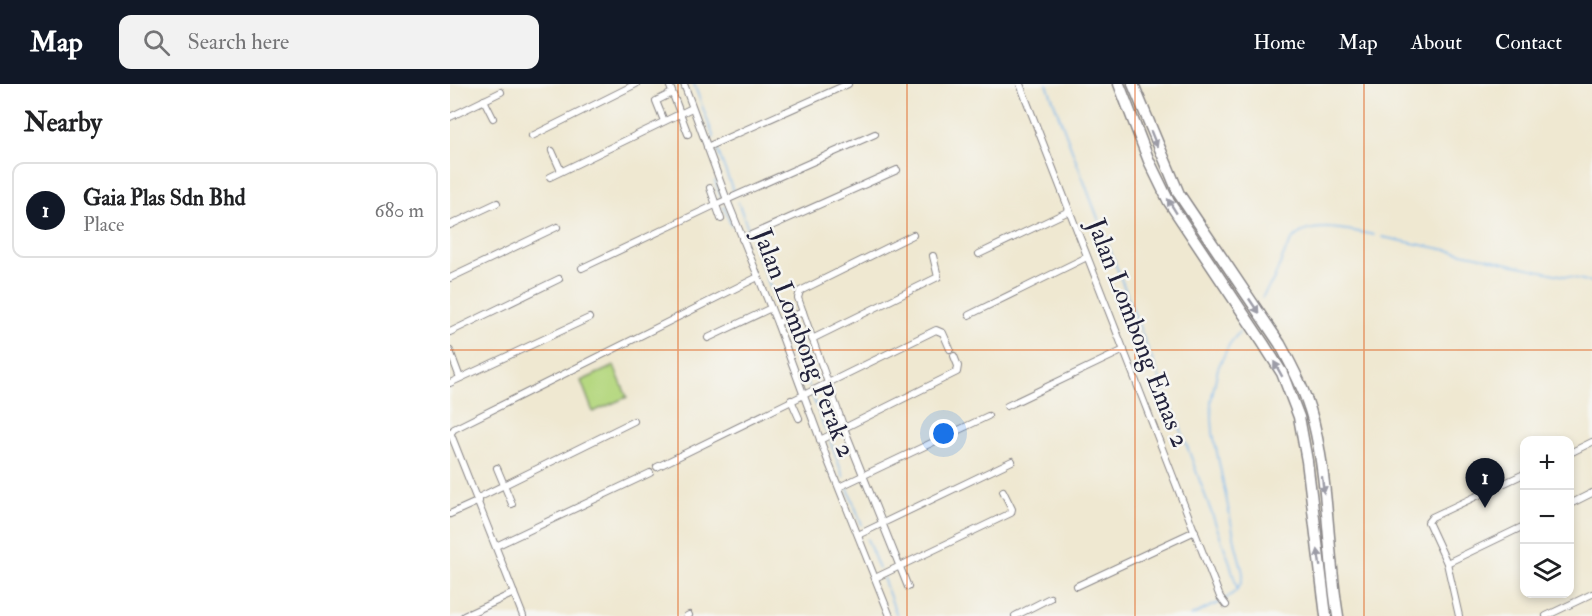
<!DOCTYPE html>
<html lang="en">
<head>
<meta charset="utf-8">
<style>
  body { margin:0; font-family:"IM FELL Double Pica",serif; background:#f2f2f2; color:#202124 }
  .controls { position:absolute; right:18px; bottom:18px; display:grid; overflow:hidden; border-radius:12px; box-shadow:0 3px 9px #0003 }
  .controls button { width:54px; height:54px; display:grid; place-items:center; padding:0; border:0; border-bottom:2px solid #e0e0e0; background:#fff; color:#202124; font:30px sans-serif }
  .you { position:absolute; left:494px; top:350px; width:21px; height:21px; margin:-15px; border:4px solid #fff; border-radius:50%; background:#1a73e8; box-shadow:0 0 0 9px #1a73e833 }
  .badge { display:grid; place-items:center; width:39px; height:39px; border-radius:50%; background:#111827; color:#fff; font-size:20px; font-weight:700 }
  .pin { position:absolute; translate:-50% -50px; filter:drop-shadow(0 2px 3px #0008) }
  .pin::after { content:''; position:absolute; top:32px; width:21px; height:18px; background:inherit; clip-path:polygon(0 0,100% 0,50% 100%) }
  .list { margin:0; padding:0; list-style:none }
  h2 { display:flex; justify-content:space-between; align-items:center; height:78px; margin:0; padding:0 24px; font-size:26px }
  h2 small { font-size:20px; font-weight:400; color:#757577 }
  .list li { display:grid; grid-template-columns:39px 1fr auto; gap:18px; align-items:center; box-sizing:border-box; height:96px; margin:0 12px 12px; padding:0 12px; border:2px solid #e0e0e0; border-radius:12px }
  .list b { display:block; font-size:22px; white-space:nowrap }
  .list p { margin:0; font-size:20px; white-space:nowrap; color:#757577 }
  .list em { font-size:20px; font-style:normal; color:#757577 }
  .icon { flex:none; width:33px; height:33px; fill:none; stroke:currentColor; stroke-width:2; stroke-linecap:round; stroke-linejoin:round }
  .map { position:relative; flex:none; width:1142px; height:532px; overflow:hidden }
  header { display:flex; align-items:center; gap:36px; box-sizing:border-box; height:84px; padding:0 30px; background:#111827; color:#fff }
  header strong { font-size:28px }
  nav { display:flex; gap:33px; margin-inline-start:auto; font-size:21px }
  .search { width:420px; height:54px; background:#f2f2f2; display:flex; align-items:center; gap:15px; box-sizing:border-box; padding:0 21px; border-radius:12px; color:#757577; font-size:22px }
  main { display:flex }
  aside { flex:1; background:#fff }
  .map>svg:first-child { display:block }
  .green { fill:#b6d881; stroke:#6c7d5e; stroke-width:1.5 }
  .lines { fill:none; stroke-linecap:round; stroke-linejoin:round }
  .stream { stroke:#79b5eb; stroke-width:1.5 }
  .minor-casing { stroke:#888586; stroke-width:8 }
  .primary-casing { stroke:#888586; stroke-width:13 }
  .minor { stroke:#fff; stroke-width:6 }
  .primary { stroke:#fff; stroke-width:10 }
  .oneway { fill:#9c9ca7 }
  .grid { fill:none; stroke:#de560e; stroke-width:1.5; stroke-opacity:0.55 }
  .labels { text-anchor:middle; dominant-baseline:central; stroke-width:5; stroke-linejoin:round; paint-order:stroke }
  .street-label { font-size:26px; fill:#22223b; stroke:#f6f6f2 }
</style>
</head>
<body>
<header>
<strong>Map</strong>
<div class="search"><svg class="icon" aria-label="search" viewBox="0 0 24 24"><circle cx="10" cy="10" r="6"/><path d="M15 15l6 6"/></svg>Search here</div>
<nav><a>Home</a><a>Map</a><a>About</a><a>Contact</a></nav>
</header>
<main>
<aside>
<h2>Nearby<small></small></h2>
<ul class="list">
<li><span class="badge">1</span><div><b>Gaia Plas Sdn Bhd</b><p>Place</p></div><em>680 m</em></li>
</ul>
</aside>
<div class="map">
<svg width="1142" height="532" viewBox="0 0 1142 532">
  <rect width="100%" height="100%" fill="#f6f6f2"/>
  <filter id="ink" filterUnits="userSpaceOnUse"><feTurbulence type="fractalNoise" baseFrequency=".0167" numOctaves="2"/><feDisplacementMap in="SourceGraphic" scale="12" xChannelSelector="R" yChannelSelector="G"/><feConvolveMatrix kernelMatrix="1 2 1 2 8 2 1 2 1" color-interpolation-filters="sRGB"/></filter>
  <filter id="wash" filterUnits="userSpaceOnUse"><feTurbulence type="fractalNoise" baseFrequency=".008" numOctaves="4" result="noise"/><feDisplacementMap in="SourceGraphic" scale="24" xChannelSelector="R" yChannelSelector="G"/><feGaussianBlur stdDeviation="1.35" result="paint"/><feColorMatrix in="noise" values="0 0 0 0 0 0 0 0 0 0 0 0 0 0 0 0 0 1.4 0 .05"/><feComposite in="paint" operator="in"/></filter>
  <g filter="url(#wash)">
    <rect width="100%" height="100%" fill="#efe8d1"/>
    <polygon class="green" points="164,282 177,313 143,328 131,297"/>
    <g class="lines">
      <g class="stream">
        <polyline points="244,0 264,54"/>
        <polyline points="597,0 695,258 730,343 780,479 787,504"/>
        <polyline points="267,65 284,109"/>
        <polyline points="265,97 271,113"/>
        <polyline points="288,118 299,147"/>
        <polyline points="274,123 281,141"/>
        <polyline points="932,153 1037,174 1055,179 1142,198"/>
        <polyline points="302,156 330,229"/>
        <path d="M812,214C815,208 819,203 822,198C830,184 834,163 846,152C863,137 905,147 924,151"/>
        <polyline points="335,241 359,303"/>
        <polyline points="362,311 376,348"/>
        <polyline points="380,357 394,394"/>
        <polyline points="397,402 412,441"/>
        <polyline points="417,455 429,485"/>
        <polyline points="433,494 447,532"/>
        <polyline points="774,516 785,508 791,499 793,489 786,462 763,349 761,317 768,284 779,261 790,247"/>
        <polyline points="741,532 770,518"/>
      </g>
    </g>
  </g>
  <g filter="url(#ink)">
    <g class="lines">
      <g class="minor-casing">
        <g id="minor">
          <polyline points="219,0 238,50"/>
          <polyline points="234,0 277,116 327,239 378,377 440,532"/>
          <polyline points="570,0 770,513 776,521"/>
          <polyline points="34,16 43,34"/>
          <polyline points="0,33 51,8"/>
          <polyline points="214,37 206,17 222,9"/>
          <polyline points="82,52 186,0"/>
          <polyline points="257,63 398,0"/>
          <polyline points="102,67 111,87"/>
          <polyline points="100,93 242,24"/>
          <polyline points="260,104 271,135"/>
          <polyline points="0,141 47,119"/>
          <polyline points="292,155 447,86"/>
          <polyline points="529,170 619,127"/>
          <polyline points="132,184 265,121 425,50"/>
          <polyline points="0,194 107,143"/>
          <polyline points="519,231 637,173"/>
          <polyline points="327,239 353,228"/>
          <polyline points="0,248 109,195"/>
          <polyline points="258,254 321,224"/>
          <polyline points="362,255 488,193 483,172"/>
          <polyline points="0,267 10,294"/>
          <polyline points="0,299 139,234"/>
          <polyline points="341,316 349,334"/>
          <polyline points="557,322 674,266"/>
          <polyline points="0,348 73,532"/>
          <polyline points="0,350 4,345 308,193"/>
          <polyline points="370,356 507,288 508,282 504,272"/>
          <polyline points="1120,369 1142,358"/>
          <polyline points="207,383 486,246 493,249 500,265"/>
          <polyline points="47,384 62,420"/>
          <polyline points="389,403 538,332"/>
          <polyline points="28,414 184,337"/>
          <polyline points="1120,420 1142,409"/>
          <polyline points="0,430 29,417"/>
          <polyline points="408,451 562,377"/>
          <polyline points="46,462 200,389"/>
          <polyline points="997,479 1074,442"/>
          <polyline points="425,494 561,429 562,425 553,407"/>
          <polyline points="627,502 745,447"/>
          <polyline points="458,503 394,344 348,214 350,207 463,151"/>
          <polyline points="14,532 64,509"/>
          <polyline points="237,532 239,531"/>
          <polyline points="565,532 600,514"/>
          <polyline points="1009,532 997,479 978,438 982,433 1074,390"/>
          <polyline points="1096,532 1142,510"/>
        </g>
      </g>
      <g class="primary-casing">
        <g id="primary">
          <polyline points="669,0 699,77 719,118 813,259 832,289 849,333 857,377 876,532"/>
          <path d="M683,0L729,110L830,260C843,284 856,309 863,336C879,400 877,467 888,532"/>
        </g>
      </g>
      <use href="#minor" class="minor"/>
      <use href="#primary" class="primary"/>
    </g>
    <defs><path id="oneway-solid" d="M-6-.8H1V-3.2L6.5 0L1 3.2V.8H-6Z" transform="scale(1.5)"/></defs>
    <g class="oneway">
      <use href="#oneway-solid" transform="translate(704 55) rotate(68)"/>
      <use href="#oneway-solid" transform="translate(722 122) rotate(-122)"/>
      <use href="#oneway-solid" transform="translate(804 222) rotate(56)"/>
      <use href="#oneway-solid" transform="translate(828 285) rotate(-119)"/>
      <use href="#oneway-solid" transform="translate(873 401) rotate(83)"/>
      <use href="#oneway-solid" transform="translate(869 474) rotate(-98)"/>
    </g>
  </g>
  <path class="grid" d="M228,0V532M457,0V532M685,0V532M914,0V532M0,266H1142"/>
  <g class="labels">
    <g class="street-label">
      <text transform="translate(688 249) rotate(69)">Jalan Lombong Emas 2</text>
      <text transform="translate(354 259) rotate(69)">Jalan Lombong Perak 2</text>
    </g>
  </g>
</svg>
<div class="controls">
<button>+</button>
<button>−</button>
<button><svg class="icon" aria-label="layers" viewBox="0 0 24 24"><path d="M12 4l9 5-9 5-9-5zM3 14l9 5 9-5"/></svg></button>
</div>
<div class="you"></div>
<div class="pin badge" style="left:1035px;top:424px">1</div>
</div>
</main>
</body>
</html>
